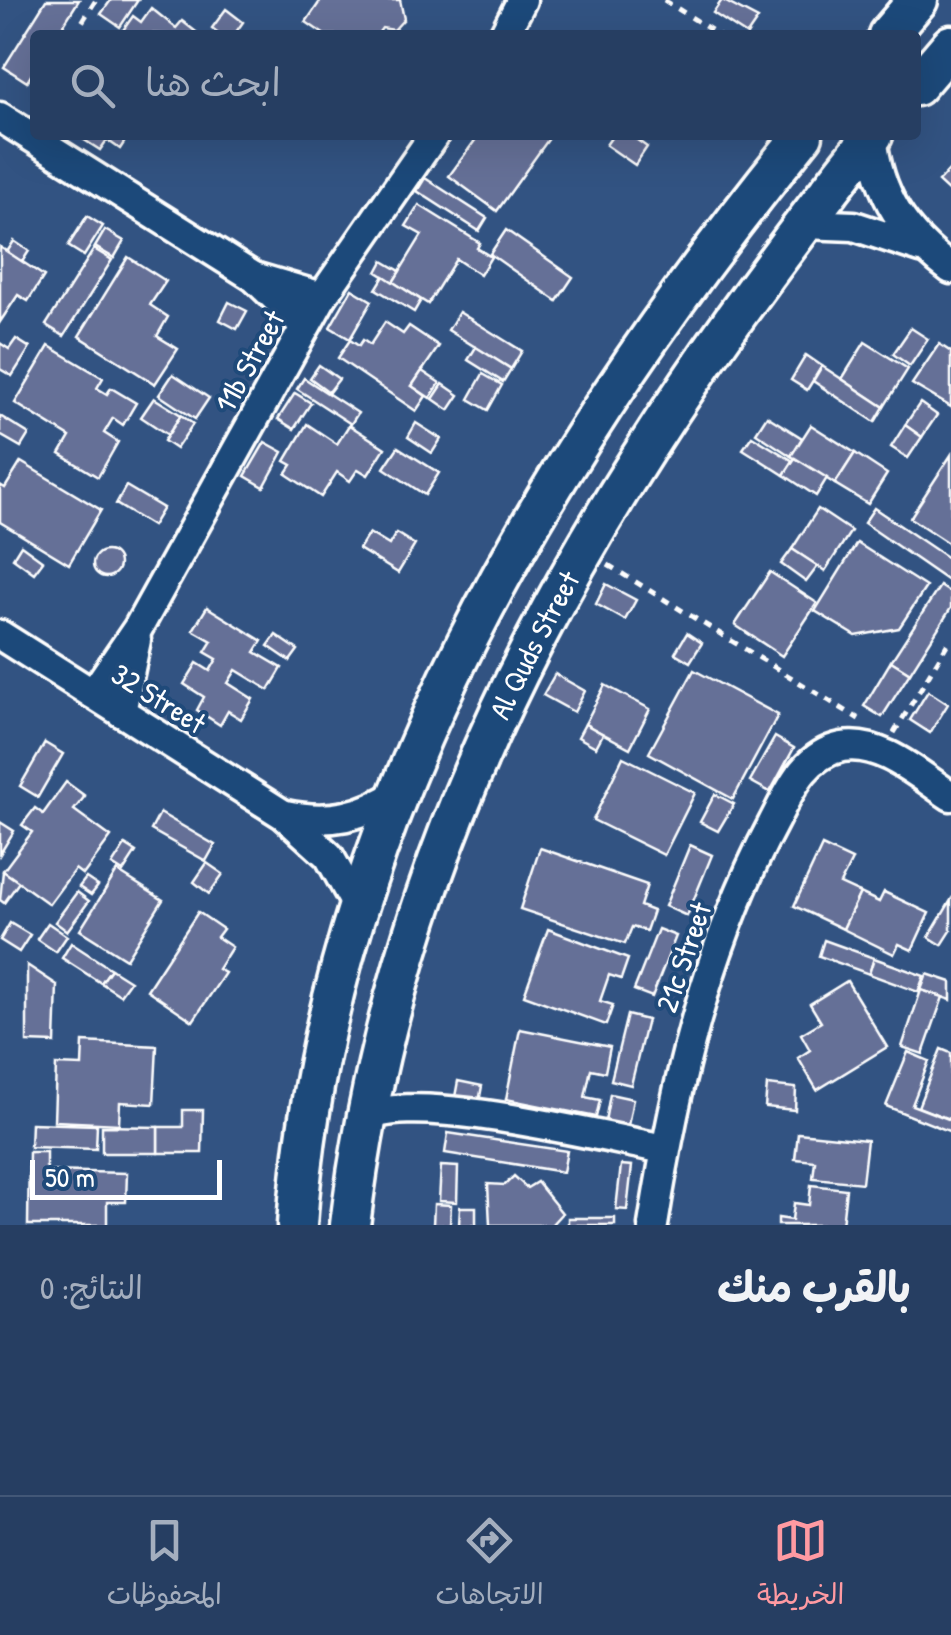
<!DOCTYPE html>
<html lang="ar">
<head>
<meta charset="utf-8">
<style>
  body { margin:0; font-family:"Patrick Hand","Playpen Sans Arabic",sans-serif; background:#2e4568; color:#f1f3f6; direction:rtl }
  .scale { position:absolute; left:30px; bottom:25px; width:192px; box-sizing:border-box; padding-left:10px; border:5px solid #fff; border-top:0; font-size:28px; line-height:35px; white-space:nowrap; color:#fff; -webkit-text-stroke:8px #1f4a7a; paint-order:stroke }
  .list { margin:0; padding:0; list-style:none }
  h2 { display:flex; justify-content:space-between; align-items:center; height:130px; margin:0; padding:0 40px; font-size:42px }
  h2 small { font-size:32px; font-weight:400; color:#a4aebe }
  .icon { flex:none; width:55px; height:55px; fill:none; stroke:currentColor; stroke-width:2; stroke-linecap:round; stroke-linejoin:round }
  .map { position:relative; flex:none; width:951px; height:1225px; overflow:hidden; direction:ltr }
  .search { position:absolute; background:#263e62; box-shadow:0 10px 40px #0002; left:30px; right:30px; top:30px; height:110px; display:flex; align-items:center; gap:25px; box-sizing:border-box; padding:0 35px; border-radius:10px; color:#a4aebe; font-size:38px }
  .sheet { height:270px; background:#263e62 }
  nav { display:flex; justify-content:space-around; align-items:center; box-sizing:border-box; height:140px; border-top:2px solid #425777; background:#263e62; font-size:28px; color:#a4aebe }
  nav a { display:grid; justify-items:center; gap:5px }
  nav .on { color:#ff9aa2 }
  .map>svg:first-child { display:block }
  .building { fill:#656f97; stroke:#fff; stroke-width:2.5 }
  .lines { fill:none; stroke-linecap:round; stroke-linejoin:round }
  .street-casing { stroke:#fff; stroke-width:35 }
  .secondary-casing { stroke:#fff; stroke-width:45 }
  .path { stroke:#fff; stroke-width:5; stroke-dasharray:8 8; stroke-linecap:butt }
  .street { stroke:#1f4a7a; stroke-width:28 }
  .secondary { stroke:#1f4a7a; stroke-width:38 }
  .labels { text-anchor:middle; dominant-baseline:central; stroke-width:8; stroke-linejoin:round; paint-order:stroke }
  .street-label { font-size:30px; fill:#fff; stroke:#1f4a7a }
</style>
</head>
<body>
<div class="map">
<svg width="951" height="1225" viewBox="0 0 951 1225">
  <rect width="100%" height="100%" fill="#325382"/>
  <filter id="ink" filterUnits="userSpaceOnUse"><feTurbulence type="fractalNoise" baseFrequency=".01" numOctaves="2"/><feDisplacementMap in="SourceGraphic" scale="20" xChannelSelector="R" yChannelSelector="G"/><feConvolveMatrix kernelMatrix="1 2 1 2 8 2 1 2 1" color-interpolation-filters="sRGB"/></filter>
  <g filter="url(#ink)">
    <g class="building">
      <polygon points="46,0 79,0 57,35 35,35 35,69 27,82 4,67"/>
      <polygon points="111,0 138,0 120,27 101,14"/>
      <polygon points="321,0 400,0 404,19 394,30 382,28 377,35 325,35 306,22"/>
      <polygon points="722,0 758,19 747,35 713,13"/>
      <polygon points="151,8 176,28 182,21 200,35 121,33 133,16 141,22"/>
      <polygon points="226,9 243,22 234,35 221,35 212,28"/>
      <polygon points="129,135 120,149 107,140 100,150 78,136"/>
      <polygon points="479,135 550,137 497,211 449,176"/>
      <polygon points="613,135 630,135 647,147 635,165 606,145"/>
      <polygon points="951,168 951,194 938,182"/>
      <polygon points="425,178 487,218 479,231 417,191"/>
      <polygon points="419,205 480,243 477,248 491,257 480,275 456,259 428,304 393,282 422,235 406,226"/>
      <polygon points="87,216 103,226 84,256 68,246"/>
      <polygon points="105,230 124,241 114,258 95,247"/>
      <polygon points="506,230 573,277 557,301 490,254"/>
      <polygon points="14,241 29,251 22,262 7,252"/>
      <polygon points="0,247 44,276 28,301 18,295 0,322"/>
      <polygon points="94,249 112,260 64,336 46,325"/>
      <polygon points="128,257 166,281 150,305 168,317 157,336 178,349 155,384 79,336"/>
      <polygon points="383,261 400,271 393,282 377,272"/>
      <polygon points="384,276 421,300 414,312 376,289"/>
      <polygon points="352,289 372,301 350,339 330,327"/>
      <polygon points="229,302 247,311 237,329 220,320"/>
      <polygon points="459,312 522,351 511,369 448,330"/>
      <polygon points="385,322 403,334 409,326 439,346 412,386 426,396 416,411 338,358 350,340 359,346 363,340 370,345"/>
      <polygon points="911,328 928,339 910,366 893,354"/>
      <polygon points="16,339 30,348 12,376 0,369 0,343 9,349"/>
      <polygon points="865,342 908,369 884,407 842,379"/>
      <polygon points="939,344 951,352 951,407 912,384"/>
      <polygon points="49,346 103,378 97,388 107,394 111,388 136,403 123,425 113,418 104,433 118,442 98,477 60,454 70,437 15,403"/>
      <polygon points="476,347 511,369 503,382 468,360"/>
      <polygon points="806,355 822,366 807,390 791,380"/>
      <polygon points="319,365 339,379 329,392 310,378"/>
      <polygon points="822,366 884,407 875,422 813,381"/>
      <polygon points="422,371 440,383 430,398 412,386"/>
      <polygon points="173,374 209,398 195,419 159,395"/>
      <polygon points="483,374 502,385 488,410 469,399"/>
      <polygon points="304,378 358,413 351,424 297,389"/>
      <polygon points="443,384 459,395 449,410 433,399"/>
      <polygon points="295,393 311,403 294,429 278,419"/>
      <polygon points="154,398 181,415 168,435 141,417"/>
      <polygon points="920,403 937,415 922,437 905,425"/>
      <polygon points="181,415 193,424 176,449 164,441"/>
      <polygon points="0,416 29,434 21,447 0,435"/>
      <polygon points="767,416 802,438 791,456 756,433"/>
      <polygon points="416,423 441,439 432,453 408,437"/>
      <polygon points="307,424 337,444 349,425 385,448 368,475 358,469 350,481 337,472 321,497 286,474 292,465 285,461"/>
      <polygon points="811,425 855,453 835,484 791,456"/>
      <polygon points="905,425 922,437 908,458 891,447"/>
      <polygon points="752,436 793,461 784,475 743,449"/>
      <polygon points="265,442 283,452 264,487 245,476"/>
      <polygon points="398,447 439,473 425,495 384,468"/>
      <polygon points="855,453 887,474 868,504 835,484"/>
      <polygon points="951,455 951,545 910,518"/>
      <polygon points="795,458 827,478 816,496 784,475"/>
      <polygon points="21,462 101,510 69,564 0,522 0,485 5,488"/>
      <polygon points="126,486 163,508 152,526 116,504"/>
      <polygon points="874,508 951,560 948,581 864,523"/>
      <polygon points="818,509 851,531 825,571 792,549"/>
      <polygon points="369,533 389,545 396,533 415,545 398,573 359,549"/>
      <polygon points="857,543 926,587 899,628 856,636 815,611"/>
      <polygon points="21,545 43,561 34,573 13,558"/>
      <polygon points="792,549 818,566 806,582 781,564"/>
      <circle cx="106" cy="564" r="13"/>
      <polygon points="770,572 817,603 782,656 735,625"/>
      <polygon points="606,584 636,600 625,620 596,604"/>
      <polygon points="940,586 951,593 951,608 910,673 891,661"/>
      <polygon points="207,607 262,641 255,652 282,668 269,690 236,670 228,683 253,699 241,719 228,711 220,725 197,710 204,697 184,684 197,663 210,671 217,659 205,652 212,641 193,630"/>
      <polygon points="687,633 702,643 690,662 675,653"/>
      <polygon points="276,635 298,650 290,661 268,646"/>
      <polygon points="891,661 910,673 882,717 864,706"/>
      <polygon points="694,670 778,715 733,799 649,753"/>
      <polygon points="555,674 585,691 574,712 543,695"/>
      <polygon points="605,685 650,709 630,748 585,724"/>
      <polygon points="928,691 948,704 930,733 910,720"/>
      <polygon points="585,724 603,734 596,747 578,737"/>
      <polygon points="775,737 794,748 770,792 750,781"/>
      <polygon points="45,743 63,754 38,797 20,786"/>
      <polygon points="623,757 695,793 664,855 593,820"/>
      <polygon points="66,782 85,796 74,810 111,837 83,875 75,869 49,904 3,871 32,832 22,825 35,808 43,814"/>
      <polygon points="715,794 734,804 718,831 700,822"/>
      <polygon points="160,813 215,845 206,861 151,830"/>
      <polygon points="0,822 14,831 0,854"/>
      <polygon points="125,845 136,852 123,872 112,865"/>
      <polygon points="690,845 712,855 687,916 665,906"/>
      <polygon points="822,846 852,860 840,884 860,893 843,929 794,906"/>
      <polygon points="540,848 647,885 640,906 653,911 646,931 632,927 625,944 520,909"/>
      <polygon points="207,863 223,874 209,894 194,882"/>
      <polygon points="3,871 19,882 4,903 0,900"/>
      <polygon points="117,871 163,900 126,959 80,930"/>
      <polygon points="86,878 98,886 91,895 79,887"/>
      <polygon points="77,892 89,901 67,931 55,922"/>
      <polygon points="884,892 929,913 912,950 899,944 894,954 843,929 860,893 879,902"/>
      <polygon points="951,900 951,931 942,945 929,937"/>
      <polygon points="198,912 223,929 217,937 232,947 218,969 225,973 193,1021 147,990"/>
      <polygon points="10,923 30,935 19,952 0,940"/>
      <polygon points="48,923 67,936 56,952 37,939"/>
      <polygon points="548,929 628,959 621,979 609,975 600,1001 613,1005 606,1025 524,995"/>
      <polygon points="658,929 676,936 652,997 634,990"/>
      <polygon points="824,940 874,958 869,974 819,956"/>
      <polygon points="71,943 111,969 101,983 62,958"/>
      <polygon points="874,958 924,976 918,992 869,974"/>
      <polygon points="27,965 57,985 55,1043 27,1042"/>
      <polygon points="111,969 130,981 120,995 101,983"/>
      <polygon points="927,974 951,982 951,1000 921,990"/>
      <polygon points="847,981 887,1047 817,1090 798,1058 810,1050 801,1034 821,1022 810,1004"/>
      <polygon points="921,990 943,997 923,1054 902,1047"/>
      <polygon points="627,1015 647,1020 631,1085 611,1080"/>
      <polygon points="520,1029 610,1047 605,1072 591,1069 585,1097 600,1100 596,1117 506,1099"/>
      <polygon points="83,1042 157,1046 154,1104 120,1102 119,1124 54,1121 56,1065 82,1066"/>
      <polygon points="941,1049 951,1053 951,1120 918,1107"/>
      <polygon points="908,1052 929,1061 912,1105 951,1120 951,1132 886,1106"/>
      <polygon points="458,1081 482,1086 479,1102 455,1097"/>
      <polygon points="767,1085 796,1088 795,1110 765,1107"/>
      <polygon points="610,1094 633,1099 627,1131 604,1127"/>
      <polygon points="183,1110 203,1110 202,1153 158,1153 158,1127 183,1127"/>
      <polygon points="31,1123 97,1125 96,1149 30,1147"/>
      <polygon points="102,1126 158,1127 158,1153 102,1153"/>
      <polygon points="448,1133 567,1151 563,1172 445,1153"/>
      <polygon points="798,1133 867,1140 862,1183 813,1178 815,1161 795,1159"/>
      <polygon points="29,1152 46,1152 46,1171 127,1173 126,1202 107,1202 107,1225 28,1225"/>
      <polygon points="621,1165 632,1166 627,1210 616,1209"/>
      <polygon points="441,1166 458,1167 457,1202 439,1201"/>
      <polygon points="514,1176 527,1188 537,1182 562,1213 551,1225 490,1225 488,1184 505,1185"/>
      <polygon points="811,1185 846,1189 842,1225 778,1225 778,1218 792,1220 794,1203 809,1205"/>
      <polygon points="434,1204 451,1205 450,1225 433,1225"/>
      <polygon points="460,1207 476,1207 476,1225 459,1225"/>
      <rect x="568" y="1218" width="47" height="7"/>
    </g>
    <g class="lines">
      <g class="street-casing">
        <g id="street">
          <polyline points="504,35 522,0"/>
          <polyline points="0,117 254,277 305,326"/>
          <path d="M872,136C878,195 904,234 951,269"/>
          <polyline points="804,224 854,226 921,248"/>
          <polyline points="254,277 322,297"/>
          <polyline points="0,635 284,815 329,856 358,908"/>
          <polyline points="93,694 138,628 322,297 434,135"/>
          <polyline points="121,712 136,640"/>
          <path d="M285,815C329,824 363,817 400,792"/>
          <path d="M364,1120C402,1087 610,1139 665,1149"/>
          <path d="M653,1225C675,1086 706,949 773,823C789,793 803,755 842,747C881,740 920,776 951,796"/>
        </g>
      </g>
      <g class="secondary-casing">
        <g id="secondary">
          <polyline points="888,35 918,0"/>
          <polyline points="916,86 951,45"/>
          <path d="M297,1225C325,817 551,445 803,135"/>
          <path id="s1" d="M350,1225C401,801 613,462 873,135"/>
        </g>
      </g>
      <g class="path">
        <polyline points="664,0 719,35"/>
        <polyline points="74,35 96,0"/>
        <polyline points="608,565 859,719"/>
        <polyline points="894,733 951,638"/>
      </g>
      <use href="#street" class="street"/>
      <use href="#secondary" class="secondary"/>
    </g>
  </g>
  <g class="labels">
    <g class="street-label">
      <text transform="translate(249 361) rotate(-61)">11b Street</text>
      <text stroke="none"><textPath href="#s1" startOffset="612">Al Quds Street</textPath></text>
      <text transform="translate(159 698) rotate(32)">32 Street</text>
      <text transform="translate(683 957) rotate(-71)">21c Street</text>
    </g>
  </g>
</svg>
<div class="scale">50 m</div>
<div class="search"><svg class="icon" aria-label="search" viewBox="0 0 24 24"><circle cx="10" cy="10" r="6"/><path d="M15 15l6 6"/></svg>ابحث هنا</div>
</div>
<section class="sheet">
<h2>بالقرب منك<small>النتائج: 0</small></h2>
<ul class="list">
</ul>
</section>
<nav>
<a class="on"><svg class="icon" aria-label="map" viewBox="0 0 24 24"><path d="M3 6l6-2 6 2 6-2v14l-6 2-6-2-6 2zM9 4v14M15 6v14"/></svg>الخريطة</a>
<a><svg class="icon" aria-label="directions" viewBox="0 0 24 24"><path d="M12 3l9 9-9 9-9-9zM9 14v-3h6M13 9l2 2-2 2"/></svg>الاتجاهات</a>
<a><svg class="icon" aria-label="saved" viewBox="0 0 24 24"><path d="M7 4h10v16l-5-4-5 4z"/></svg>المحفوظات</a>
</nav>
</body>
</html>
